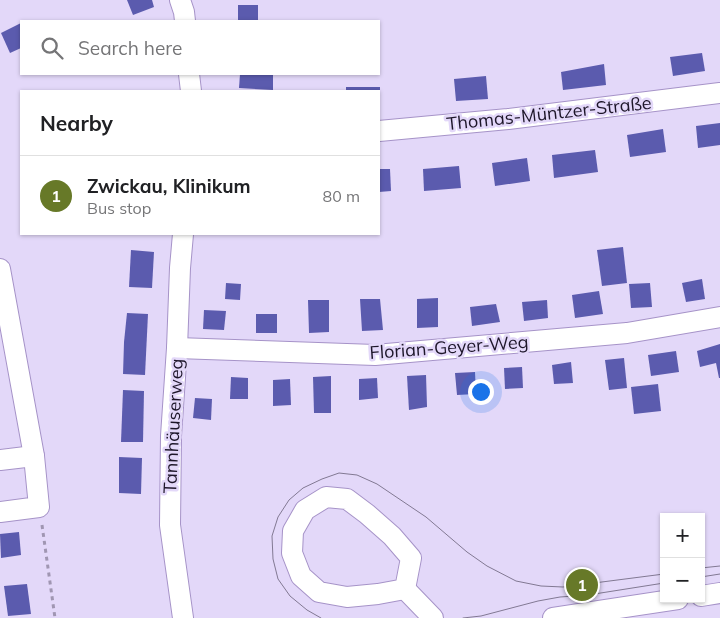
<!DOCTYPE html>
<html lang="en">
<head>
<meta charset="utf-8">
<style>
  body { margin:0; font-family:Mulish,sans-serif; background:#f2f2f2; color:#202124 }
  .controls { position:absolute; right:15px; bottom:15px; display:grid; overflow:hidden; border-radius:0px; box-shadow:0 1px 4px #0004 }
  .controls button { width:45px; height:45px; display:grid; place-items:center; padding:0; border:0; border-bottom:1px solid #e0e0e0; background:#fff; color:#202124; font:25px sans-serif }
  .you { position:absolute; left:480px; top:391px; width:18px; height:18px; margin:-12px; border:4px solid #fff; border-radius:50%; background:#1a73e8; box-shadow:0 0 0 8px #1a73e833 }
  .badge { display:grid; place-items:center; width:32px; height:32px; border-radius:50%; background:#677928; color:#fff; font-size:16px; font-weight:700 }
  .pin { position:absolute; translate:-50% -50%; border:2px solid #fff; box-shadow:0 1px 5px #0006 }
  .list { margin:0; padding:0; list-style:none }
  h2 { display:flex; justify-content:space-between; align-items:center; height:65px; margin:0; padding:0 20px; font-size:21px }
  h2 small { font-size:16px; font-weight:400; color:#757577 }
  .list li { display:grid; grid-template-columns:32px 1fr auto; gap:15px; align-items:center; box-sizing:border-box; height:80px; padding:0 20px; border-top:1px solid #e0e0e0 }
  .list b { display:block; font-size:19px; white-space:nowrap }
  .list p { margin:0; font-size:16px; white-space:nowrap; color:#757577 }
  .list em { font-size:16px; font-style:normal; color:#757577 }
  .icon { flex:none; width:28px; height:28px; fill:none; stroke:currentColor; stroke-width:2; stroke-linecap:round; stroke-linejoin:round }
  .map { position:relative; flex:none; width:720px; height:618px; overflow:hidden }
  .search { position:absolute; background:#fff; box-shadow:0 1px 4px #0004; left:20px; top:20px; width:360px; height:55px; display:flex; align-items:center; gap:12px; box-sizing:border-box; padding:0 18px; border-radius:0px; color:#757577; font-size:19px }
  .panel { position:absolute; background:#fff; box-shadow:0 1px 4px #0004; left:20px; top:90px; width:360px; height:145px; border-radius:0px }
  .map>svg:first-child { display:block }
  .building { fill:#5b5bae }
  .lines { fill:none; stroke-linecap:round; stroke-linejoin:round }
  .minor-casing { stroke:#a693c8; stroke-width:22 }
  .path { stroke:#a096b2; stroke-width:3; stroke-dasharray:4 4; stroke-linecap:butt }
  .minor { stroke:#fff; stroke-width:20 }
  .tram { stroke:#827993; stroke-width:1 }
  .labels { text-anchor:middle; dominant-baseline:central; stroke-width:5; stroke-linejoin:round; paint-order:stroke }
  .street-label { font-size:18px; fill:#1d1629; stroke:#e3d8f9 }
</style>
</head>
<body>
<div class="map">
<svg width="720" height="618" viewBox="0 0 720 618">
  <rect width="100%" height="100%" fill="#e3d8f9"/>
  <g class="building">
    <polygon points="127,0 152,0 154,7 133,15"/>
    <rect x="238" y="5" width="20" height="16"/>
    <polygon points="21,23 21,48 10,53 1,33"/>
    <polygon points="702,53 705,71 673,76 670,57"/>
    <polygon points="604,64 606,85 563,90 561,72"/>
    <polygon points="240,74 273,74 273,90 239,88"/>
    <polygon points="486,76 488,99 456,101 454,79"/>
    <rect x="346" y="87" width="34" height="4"/>
    <polygon points="720,123 720,145 698,148 696,126"/>
    <polygon points="663,129 666,152 630,157 627,135"/>
    <polygon points="595,150 598,172 554,178 552,155"/>
    <polygon points="527,158 530,181 495,186 492,163"/>
    <polygon points="459,166 461,188 424,191 423,169"/>
    <polygon points="379,169 390,169 391,191 379,192"/>
    <polygon points="623,247 627,283 602,286 597,250"/>
    <polygon points="131,250 154,252 152,288 129,287"/>
    <polygon points="702,279 705,299 686,302 682,283"/>
    <polygon points="226,283 241,284 240,300 225,299"/>
    <polygon points="650,283 652,307 631,308 629,284"/>
    <polygon points="599,291 603,314 575,318 572,295"/>
    <polygon points="438,298 438,327 417,328 417,299"/>
    <polygon points="360,299 380,299 383,330 362,331"/>
    <polygon points="308,300 329,300 329,332 309,333"/>
    <polygon points="547,300 548,318 524,321 522,302"/>
    <polygon points="496,304 500,322 472,326 470,307"/>
    <polygon points="204,310 226,311 224,330 203,329"/>
    <polygon points="127,313 148,314 145,375 123,374 124,342"/>
    <rect x="256" y="314" width="21" height="19"/>
    <polygon points="720,344 720,378 719,378 716,363 700,367 697,351"/>
    <polygon points="676,351 679,372 651,376 648,355"/>
    <polygon points="624,358 627,388 609,390 605,360"/>
    <polygon points="571,362 573,383 554,384 552,365"/>
    <polygon points="522,367 523,388 505,389 504,368"/>
    <polygon points="475,372 476,394 457,395 455,373"/>
    <polygon points="426,375 427,407 409,410 407,376"/>
    <polygon points="331,376 331,413 314,413 313,377"/>
    <polygon points="231,377 248,378 248,399 230,399"/>
    <polygon points="377,378 378,398 359,400 359,379"/>
    <polygon points="290,379 291,405 273,406 273,380"/>
    <polygon points="658,384 661,411 634,414 631,387"/>
    <polygon points="123,390 144,391 143,442 121,442"/>
    <polygon points="195,398 212,399 211,420 193,418"/>
    <polygon points="119,457 142,458 141,494 119,493"/>
    <polygon points="19,532 21,555 1,558 0,534"/>
    <polygon points="27,584 31,614 8,616 4,586"/>
  </g>
  <g class="lines">
    <g class="minor-casing">
      <g id="minor">
        <polyline points="180,0 184,12 185,21"/>
        <polyline points="189,74 191,91"/>
        <polyline points="379,131 508,119 720,93"/>
        <polyline points="0,269 34,456 39,507 0,512"/>
        <polyline points="177,348 375,355 627,333 720,317"/>
        <polyline points="0,460 34,456"/>
        <polygon points="326,497 347,499 367,514 392,536 411,558 405,589 378,594 347,597 319,592 301,576 292,553 293,531 305,510"/>
        <polyline points="405,589 433,618"/>
        <polyline points="701,596 720,593"/>
        <polyline points="183,618 170,525 171,436 177,348 180,268 183,234"/>
        <polyline points="553,618 678,599"/>
      </g>
    </g>
    <polyline class="path" points="42,525 55,618"/>
    <use href="#minor" class="minor"/>
    <g class="tram">
      <polyline points="701,568 720,566"/>
      <polyline points="701,577 720,574"/>
      <polyline points="321,618 307,610 290,596 278,579 273,559 272,536 278,517 289,500 303,488 322,479 339,473 357,475 377,484 426,517 467,552 487,566 516,581 541,586 563,587 664,574"/>
      <polyline points="463,618 481,616 538,601 560,597 588,595 664,583"/>
    </g>
  </g>
  <g class="labels">
    <g class="street-label">
      <text transform="translate(549 113) rotate(-6)">Thomas-Müntzer-Straße</text>
      <text transform="translate(449 347) rotate(-4)">Florian-Geyer-Weg</text>
      <text transform="translate(173 426) rotate(-87)">Tannhäuserweg</text>
    </g>
  </g>
</svg>
<div class="controls">
<button>+</button>
<button>−</button>
</div>
<div class="you"></div>
<div class="pin badge" style="left:582px;top:585px">1</div>
<div class="search"><svg class="icon" aria-label="search" viewBox="0 0 24 24"><circle cx="10" cy="10" r="6"/><path d="M15 15l6 6"/></svg>Search here</div>
<section class="panel">
<h2>Nearby<small></small></h2>
<ul class="list">
<li><span class="badge">1</span><div><b>Zwickau, Klinikum</b><p>Bus stop</p></div><em>80 m</em></li>
</ul>
</section>
</div>
</body>
</html>
